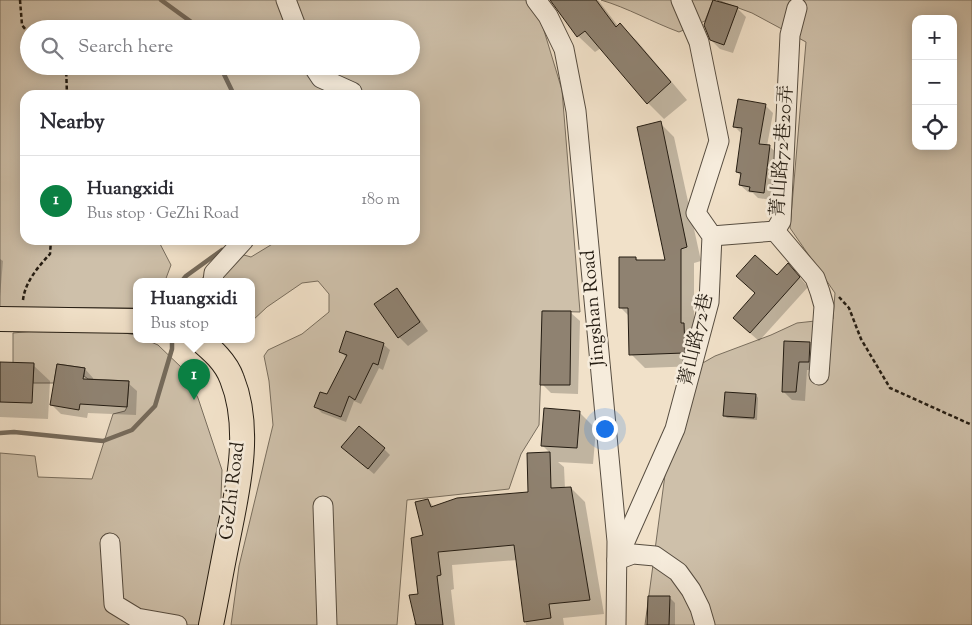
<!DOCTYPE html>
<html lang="en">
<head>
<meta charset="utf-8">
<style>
  body { margin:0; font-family:"Sorts Mill Goudy","Noto Serif TC",serif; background:#f2f2f3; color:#2b2b33 }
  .controls { position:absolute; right:15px; top:15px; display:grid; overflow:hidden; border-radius:10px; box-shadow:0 2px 12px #0003 }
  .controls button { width:45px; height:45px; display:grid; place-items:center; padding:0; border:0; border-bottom:1px solid #e1e1e2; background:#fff; color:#2b2b33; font:25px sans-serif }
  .you { position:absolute; left:604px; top:428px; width:18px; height:18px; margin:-12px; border:4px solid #fff; border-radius:50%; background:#1a73e8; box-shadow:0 0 0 8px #1a73e833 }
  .badge { display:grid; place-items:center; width:32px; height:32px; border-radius:50%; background:#0b8043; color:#fff; font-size:16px; font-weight:700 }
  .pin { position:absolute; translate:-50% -41px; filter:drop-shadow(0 1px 2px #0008) }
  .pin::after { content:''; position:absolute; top:26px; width:18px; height:15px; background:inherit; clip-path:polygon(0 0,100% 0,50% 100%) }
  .popup { position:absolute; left:133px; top:278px; width:122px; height:65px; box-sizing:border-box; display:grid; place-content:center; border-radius:10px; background:#fff; filter:drop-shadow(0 1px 4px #0005); font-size:16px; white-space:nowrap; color:#7c7c81 }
  .popup b { font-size:19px; color:#2b2b33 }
  .popup::after { content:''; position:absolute; left:50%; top:100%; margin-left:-10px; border:10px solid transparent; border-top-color:#fff }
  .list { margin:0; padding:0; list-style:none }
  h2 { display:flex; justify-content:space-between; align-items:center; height:65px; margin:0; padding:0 20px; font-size:21px }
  h2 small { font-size:16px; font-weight:400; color:#7c7c81 }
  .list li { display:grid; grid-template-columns:32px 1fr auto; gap:15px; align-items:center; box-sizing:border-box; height:90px; padding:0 20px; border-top:1px solid #e1e1e2 }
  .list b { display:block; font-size:19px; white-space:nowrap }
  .list p { margin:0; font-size:16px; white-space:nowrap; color:#7c7c81 }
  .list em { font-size:16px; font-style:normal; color:#7c7c81 }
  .icon { flex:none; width:28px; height:28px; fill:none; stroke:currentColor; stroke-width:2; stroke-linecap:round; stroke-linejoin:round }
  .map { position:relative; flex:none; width:972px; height:625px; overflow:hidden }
  .search { position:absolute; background:#fff; box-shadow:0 2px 12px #0003; left:20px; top:20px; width:400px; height:55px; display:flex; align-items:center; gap:12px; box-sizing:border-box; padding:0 18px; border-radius:28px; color:#7c7c81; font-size:19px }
  .panel { position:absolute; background:#fff; box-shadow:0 2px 12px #0003; left:20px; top:90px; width:400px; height:155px; border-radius:15px }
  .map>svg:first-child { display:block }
  .green { fill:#cec0aa; stroke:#796e5e; fill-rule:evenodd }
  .shadow { fill:#0003 }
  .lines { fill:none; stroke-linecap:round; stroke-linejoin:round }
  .stream { stroke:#756a5b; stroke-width:4.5 }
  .building { fill:#8f8271; stroke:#241c12 }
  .minor-casing { stroke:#574d40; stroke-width:21 }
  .major-casing { stroke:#241c12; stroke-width:26 }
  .path { stroke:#241c12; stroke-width:2.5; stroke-dasharray:4 2.5; stroke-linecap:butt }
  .minor { stroke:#f6ecdc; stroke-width:19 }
  .major { stroke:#f1e1c9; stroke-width:24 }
  .labels { text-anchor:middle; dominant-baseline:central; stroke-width:5; stroke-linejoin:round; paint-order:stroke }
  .street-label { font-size:19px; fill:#241c12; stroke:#f6ecdc }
</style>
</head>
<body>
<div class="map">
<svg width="972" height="625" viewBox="0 0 972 625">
  <rect width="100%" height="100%" fill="#f1e1c9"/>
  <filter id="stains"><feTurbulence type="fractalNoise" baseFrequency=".004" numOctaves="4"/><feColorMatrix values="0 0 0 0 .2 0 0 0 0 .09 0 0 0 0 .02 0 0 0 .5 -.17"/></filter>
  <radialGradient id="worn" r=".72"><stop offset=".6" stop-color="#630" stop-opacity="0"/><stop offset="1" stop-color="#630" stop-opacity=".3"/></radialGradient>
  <g class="green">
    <path d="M0,0H526L542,24L562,90L580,312L543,311L539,425L521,454L509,489L407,500L397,625H231L239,566L273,425L269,381L264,356L268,350L302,334L329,312V294L318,281L302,283L267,307L252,321V281H203V277L217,262L230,251L251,257L279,240H415V95H251L237,91L231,95H25V240H158L171,265L165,281H136V308L0,307ZM29,29H411V66H29Z"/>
    <path d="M601,0H713L705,21L679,32C652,22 628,8 601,0Z"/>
    <path d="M717,0H972V625H645L678,377L715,356L771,335L797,323L833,319L835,293L790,228L806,42L752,13ZM916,19H953V146H916Z"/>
    <polygon points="45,330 110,330 135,335 136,339 144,339 158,345 182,368 198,398 222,470 220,525 204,625 0,625 0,453 35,456 38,477 92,479 113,414 125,411 127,407 129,381 88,379 84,376 85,368 57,364 54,383 33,383 34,364 13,363 13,333"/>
  </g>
  <g class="shadow">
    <polygon points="552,0 598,0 618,26 620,25 637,41 687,100 664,119 648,103 601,48 595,52 578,36"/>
    <polygon points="714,0 737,8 746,17 733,53 720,49 711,40 705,25"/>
    <polygon points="739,100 766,106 773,113 767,146 770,147 778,154 771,200 758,198 753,193 748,192 740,185 741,176 737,172 743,135 734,126"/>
    <polygon points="660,123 674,137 701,261 694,263 694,335 697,366 645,368 631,354 630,317 621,308 636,258 639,261 667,261"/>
    <polygon points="199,240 209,240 206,244"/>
    <polygon points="0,259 3,261 0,297"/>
    <polygon points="797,274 808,287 759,341 743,327 757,293 777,277"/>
    <polygon points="397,290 405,299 428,331 408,346 399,337"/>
    <polygon points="571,313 580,321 578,394 551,393 542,384"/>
    <polygon points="347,333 384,345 390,350 383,370 379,368 361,404 354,401 346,422 322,413 316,407 328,396 347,358 341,352"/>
    <polygon points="785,343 810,343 818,352 817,370 807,370 805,401 792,400 783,391"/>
    <polygon points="0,364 33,365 50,381 48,419 0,417"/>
    <polygon points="85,369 93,378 93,381 128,383 137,391 136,415 88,413 87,418 61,414 52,405"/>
    <polygon points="756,395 758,398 757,420 727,418 724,415"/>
    <polygon points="579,412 596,429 593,464 558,462 564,467 565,489 571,488 585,502 604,614 563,618 564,625 526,625 518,560 452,565 454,589 451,590 455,625 414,625 414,623 417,623 428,500 434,507 530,493 550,453 542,445"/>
    <polygon points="384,449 390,455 374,474 349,453"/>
    <polygon points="669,597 675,603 675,625 649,625"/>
  </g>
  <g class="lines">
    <g class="stream">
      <polyline points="161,0 201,29"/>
      <polyline points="220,66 234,95"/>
      <polyline points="182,281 186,276 222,250"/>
      <polyline points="0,433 14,432 103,441 132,430 155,406 172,349 172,339"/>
    </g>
  </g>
  <g class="building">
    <polygon points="550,0 596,0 616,27 620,23 671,82 647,104 585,31 577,37"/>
    <polygon points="713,0 738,7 724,45 710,40 704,25"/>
    <polygon points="738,99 766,104 759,144 770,145 764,193 749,191 750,187 739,185 741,173 736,172 742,128 733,127"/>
    <polygon points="661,121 687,247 681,249 681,323 684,323 685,350 684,353 629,355 628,308 619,308 619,257 636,257 636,260 665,260 637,127"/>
    <polygon points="755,255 777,275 788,263 800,277 750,333 733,318 755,293 736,276"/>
    <polygon points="397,288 420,322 398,338 374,304"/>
    <polygon points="542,311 571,311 570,385 540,385"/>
    <polygon points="346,331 384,343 378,365 373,363 355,400 349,396 341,417 314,407 320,392 327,394 347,355 339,352"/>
    <polygon points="784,341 810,342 809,362 799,362 796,392 782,392"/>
    <polygon points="0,362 34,363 32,403 0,402"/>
    <polygon points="57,364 85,368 83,379 129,381 127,407 80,404 79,410 50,405"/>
    <polygon points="725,392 756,394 754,418 723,416"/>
    <polygon points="544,408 580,411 577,448 541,446"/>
    <polygon points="359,426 385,448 368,469 341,447"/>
    <polygon points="550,452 551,488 571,487 590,600 549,604 551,618 524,622 514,545 438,552 441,575 437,576 443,625 416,625 409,595 418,594 411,538 423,535 415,502 428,499 431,507 457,498 528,492 527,453"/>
    <polygon points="648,596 670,596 669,625 647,625"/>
  </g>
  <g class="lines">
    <g class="minor-casing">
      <g id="minor">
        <polyline points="286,0 297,29"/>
        <polyline points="536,0 548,16 564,49 576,111 617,541 616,625"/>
        <polyline points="313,66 321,78 352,92 353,95"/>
        <polyline points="775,231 815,278 820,292 824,306 819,375"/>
        <polyline points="712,236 775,231 781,221 790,35 797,8"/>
        <polyline points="213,281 214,273 244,240"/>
        <polyline points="323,506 327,625"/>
        <polyline points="110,543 114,604 137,618 177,625"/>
        <polyline points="619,555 675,429 709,302 712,236 696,213 719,141 699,42 681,0"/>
        <polyline points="617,560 633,554 655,556 678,572 691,590 700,608 705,625"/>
      </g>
    </g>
    <g class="major-casing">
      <g id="major">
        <polyline points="0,319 136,321"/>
        <path d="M199,339C212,350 226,362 232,379C252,429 238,488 228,538C222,567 217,596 211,625"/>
      </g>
    </g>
    <g class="path">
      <polyline points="20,0 22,25 29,34"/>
      <polyline points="66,66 67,95"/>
      <polyline points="839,297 849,308 861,339 890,388 972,425"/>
      <path d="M23,300C25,282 38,267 50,254L51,240"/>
    </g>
    <use href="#minor" class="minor"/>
    <use href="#major" class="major"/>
  </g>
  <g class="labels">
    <g class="street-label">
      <text transform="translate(783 151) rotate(-86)">菁山路72巷20弄</text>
      <text transform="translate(594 308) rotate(-95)">Jingshan Road</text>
      <text transform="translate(697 340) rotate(-77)">菁山路72巷</text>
      <text transform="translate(233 491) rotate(-83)">GeZhi Road</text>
    </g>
  </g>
  <rect width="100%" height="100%" filter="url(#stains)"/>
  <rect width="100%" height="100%" fill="url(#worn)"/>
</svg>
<div class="controls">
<button>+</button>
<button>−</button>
<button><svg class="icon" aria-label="locate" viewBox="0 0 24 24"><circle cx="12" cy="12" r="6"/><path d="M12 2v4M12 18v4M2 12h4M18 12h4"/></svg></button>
</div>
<div class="you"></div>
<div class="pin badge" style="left:194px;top:400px">1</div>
<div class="popup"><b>Huangxidi</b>Bus stop</div>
<div class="search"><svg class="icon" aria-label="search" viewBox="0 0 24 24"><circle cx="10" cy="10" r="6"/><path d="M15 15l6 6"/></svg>Search here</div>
<section class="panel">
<h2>Nearby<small></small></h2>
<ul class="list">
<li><span class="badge">1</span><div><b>Huangxidi</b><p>Bus stop · GeZhi Road</p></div><em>180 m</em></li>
</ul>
</section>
</div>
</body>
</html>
